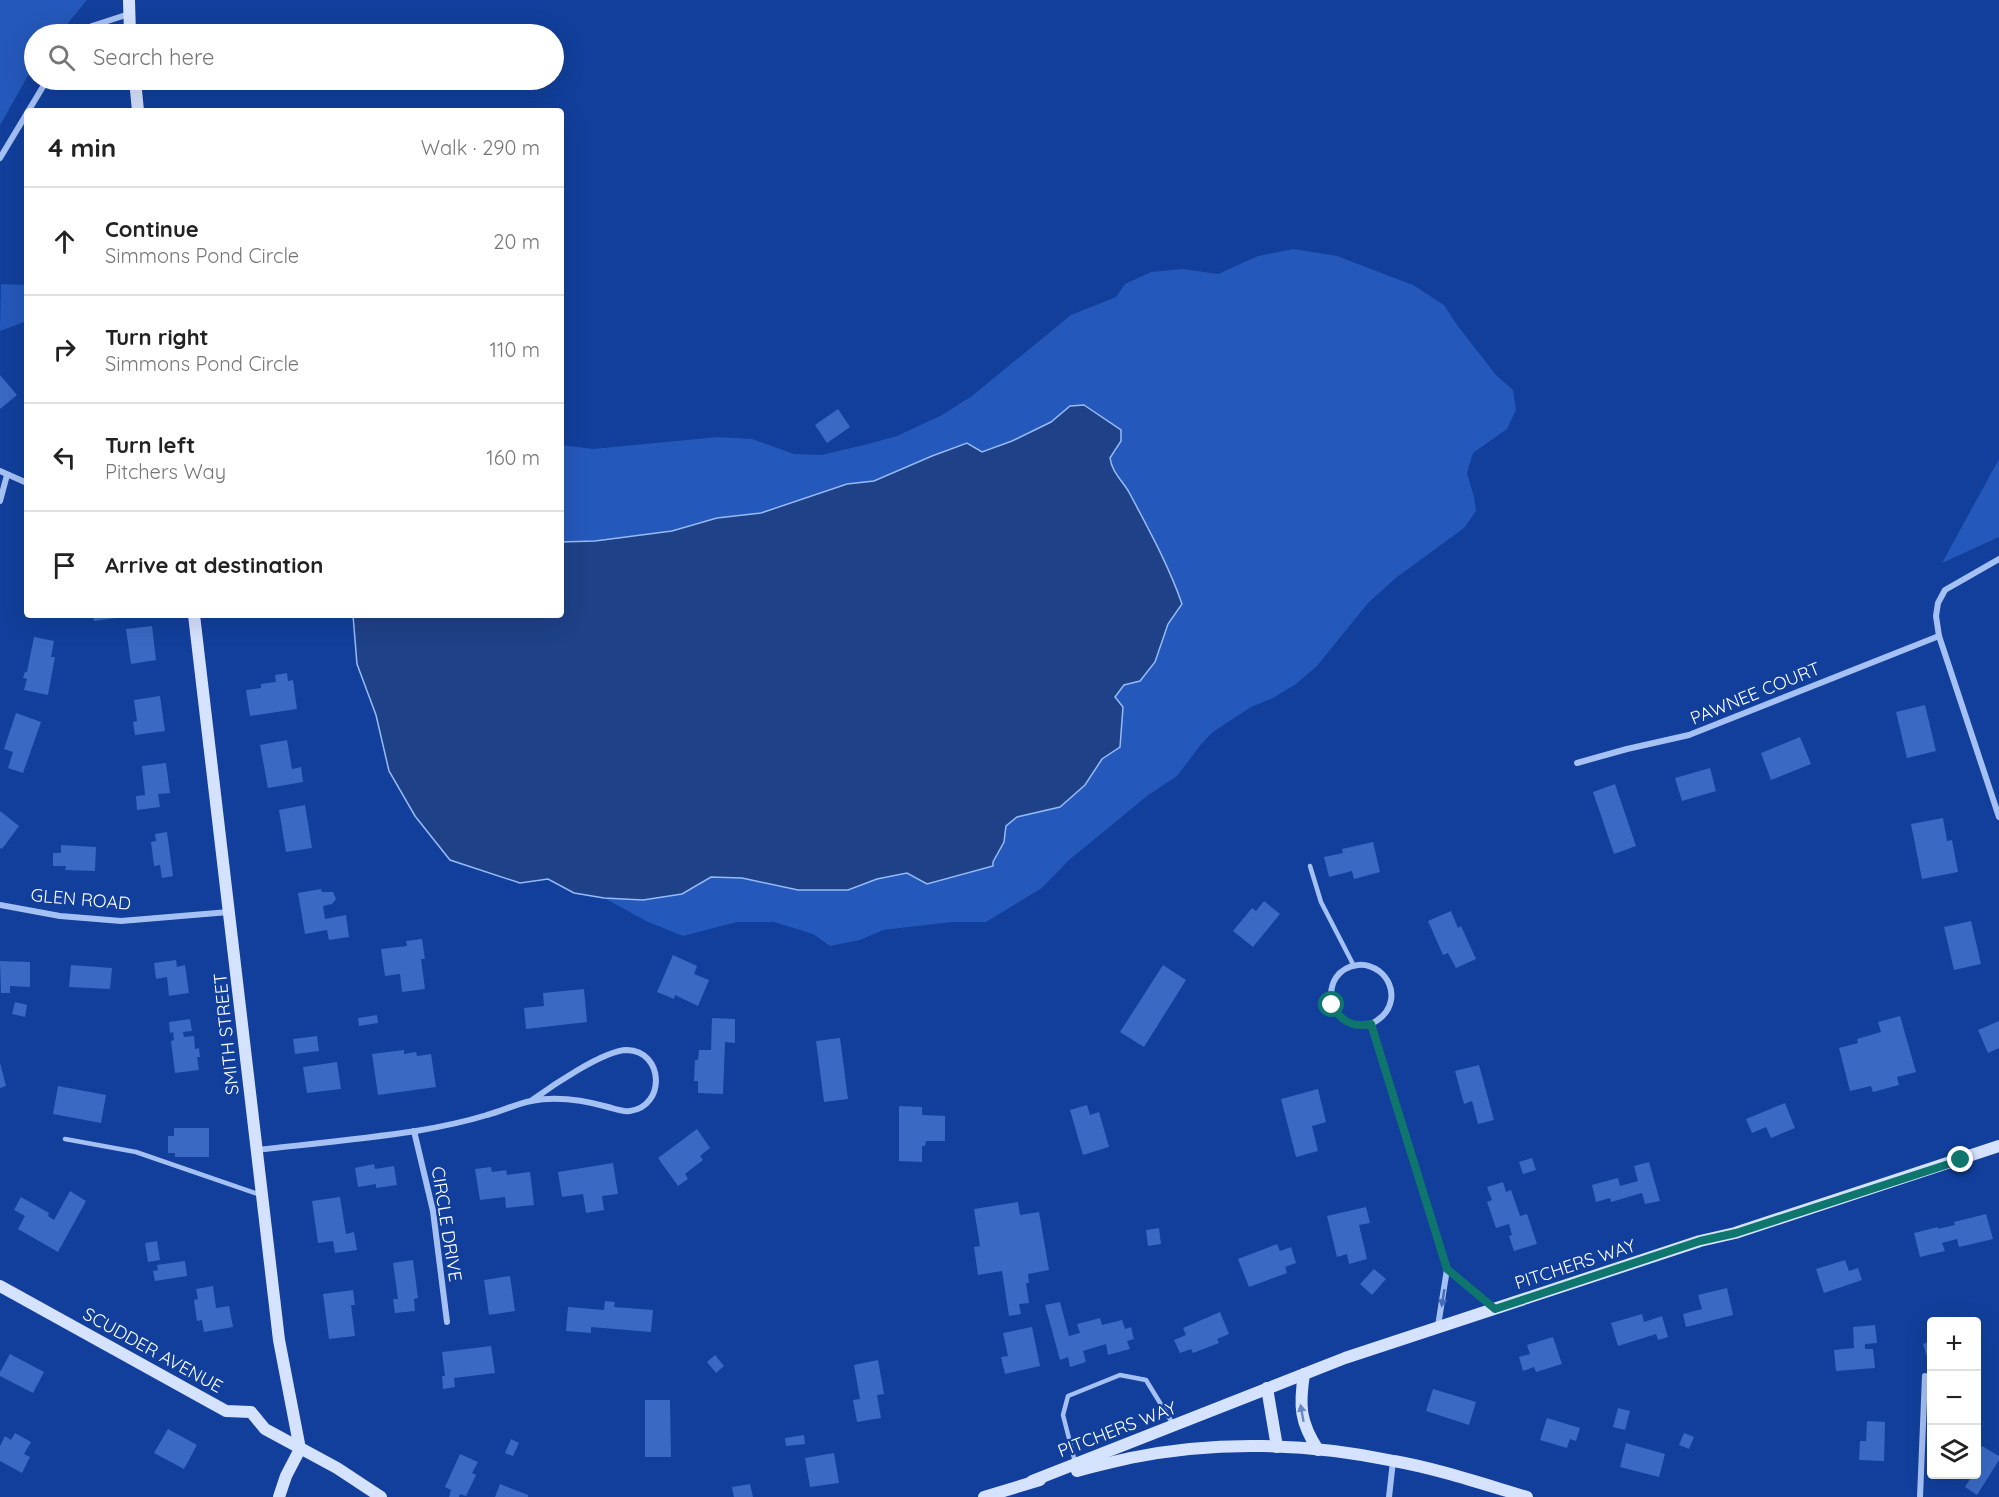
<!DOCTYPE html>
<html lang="en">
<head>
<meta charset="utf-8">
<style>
  body { margin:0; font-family:Quicksand,sans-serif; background:#f2f2f2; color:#222 }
  .controls { position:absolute; right:18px; bottom:18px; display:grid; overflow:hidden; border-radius:6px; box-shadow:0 6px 24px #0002 }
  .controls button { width:54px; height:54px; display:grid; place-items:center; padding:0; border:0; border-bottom:2px solid #e0e0e0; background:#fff; color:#222; font:30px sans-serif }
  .stop { position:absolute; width:18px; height:18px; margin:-14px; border:4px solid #0f766e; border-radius:50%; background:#fff }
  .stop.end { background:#0f766e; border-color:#fff; box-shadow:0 2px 6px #0008 }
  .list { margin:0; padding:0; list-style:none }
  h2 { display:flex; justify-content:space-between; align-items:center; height:78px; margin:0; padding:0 24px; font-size:26px }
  h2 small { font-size:20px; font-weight:400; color:#767676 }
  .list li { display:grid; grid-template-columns:39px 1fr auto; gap:18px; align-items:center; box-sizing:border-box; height:108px; padding:0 24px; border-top:2px solid #e0e0e0 }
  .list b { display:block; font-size:22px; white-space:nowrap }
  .list p { margin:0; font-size:20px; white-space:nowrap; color:#767676 }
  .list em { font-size:20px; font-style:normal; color:#767676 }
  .icon { flex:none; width:33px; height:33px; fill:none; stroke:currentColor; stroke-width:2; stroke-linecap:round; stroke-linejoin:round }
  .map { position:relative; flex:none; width:1999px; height:1497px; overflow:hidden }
  .search { position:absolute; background:#fff; box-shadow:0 6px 24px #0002; left:24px; top:24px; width:540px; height:66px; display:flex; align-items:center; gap:15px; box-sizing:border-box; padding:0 21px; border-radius:33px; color:#767676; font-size:22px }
  .panel { position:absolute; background:#fff; box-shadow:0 6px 24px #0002; left:24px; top:108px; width:540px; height:510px; border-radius:6px }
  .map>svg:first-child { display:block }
  .green { fill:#2458ba }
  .water { fill:#1e4187; stroke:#97baf8; stroke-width:1.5 }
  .building { fill:#3a69c3 }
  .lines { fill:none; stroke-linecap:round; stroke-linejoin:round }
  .lane { stroke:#a5c1f4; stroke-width:4.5 }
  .street { stroke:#a5c1f4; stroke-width:6 }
  .secondary { stroke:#d5e2fd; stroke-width:12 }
  .oneway { fill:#456cba }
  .oneway2 { fill:#6988c7 }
  .route { stroke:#0f766e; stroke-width:8 }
  .labels { text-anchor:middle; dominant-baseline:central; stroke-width:4.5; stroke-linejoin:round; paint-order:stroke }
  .street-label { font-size:18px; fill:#fff; stroke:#113f9b }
</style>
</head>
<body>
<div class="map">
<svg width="1999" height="1497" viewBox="0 0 1999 1497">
  <rect width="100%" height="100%" fill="#113f9b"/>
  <g class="green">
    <polygon points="0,0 87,0 68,23 61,34 34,34 34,65 0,125"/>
    <path d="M1294,249L1337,256L1413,285L1444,305L1457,325L1496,375L1513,390L1516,410L1507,429L1473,453L1467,473L1474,497L1476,511L1464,528L1397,577L1368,603L1317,666L1296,684L1273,698L1251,707L1213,732L1202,743L1177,776L1147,796L1107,829L1069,860L1042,888L986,922H952L883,930L860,940L830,946L813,934L774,922H737L683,936L646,921L604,898L643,900L682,894L711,877L742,878L798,890H848L877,879L907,873L927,884L993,866V862L1004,842L1006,826L1017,817L1060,807L1085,785L1102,759L1115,697L1124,685L1140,681L1155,662L1168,624L1181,604C1168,566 1148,530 1130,494C1124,482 1113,473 1110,458L1117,450L1121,430L1084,405L1070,406L1051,422L1012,441L981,452L967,443L932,456L874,481L847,484L761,513L717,518L672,531L595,541L561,542V445L593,449L718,437L752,439L794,454L821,455L864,445L897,436L942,415L972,396L1071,315L1116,297L1125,284L1151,272L1183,269L1218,274L1258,256Z"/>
    <polygon points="1,284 27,285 27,321 0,331"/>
    <polygon points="1999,459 1999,537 1942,563"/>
  </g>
  <path class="water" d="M1084,405L1121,430V441L1110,458C1112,473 1124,482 1130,494C1149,530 1169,566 1182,604L1168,624L1155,662L1140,681L1124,685L1115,697L1123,707L1120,747L1102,759L1085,785L1060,807L1017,817L1006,826L1004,842L993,862V866L927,884L907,873L877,879L848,890H798L742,878L711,877L682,894L643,900L604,898L574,893L548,879L520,883L450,860L415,816L389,771L376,715L357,664L353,615H561V542L595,541L672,531L717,518L761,513L847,484L874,481L932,456L967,443L982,452L1012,441L1051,422L1070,406Z"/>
  <g class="building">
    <polygon points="0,375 17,395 0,409"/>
    <polygon points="838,409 850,427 827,443 815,425"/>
    <polygon points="93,615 130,615 130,616 94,621"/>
    <polygon points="152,626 156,660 131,664 126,629"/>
    <polygon points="34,637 54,641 51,657 55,657 48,695 24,690 27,679 23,678 25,672 27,672"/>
    <polygon points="287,673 288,681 293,680 297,709 250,716 246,690 261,688 261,684 276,682 275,675"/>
    <polygon points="160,696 165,731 135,735 133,722 137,721 134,700"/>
    <polygon points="1925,705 1936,751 1907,758 1896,712"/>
    <polygon points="16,713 41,722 23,773 8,768 13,752 4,749"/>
    <polygon points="1800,737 1811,764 1771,780 1761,753"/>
    <polygon points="287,740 292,769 301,767 303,782 268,788 260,745"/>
    <polygon points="166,763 170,793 158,794 160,807 137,810 136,796 145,795 142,766"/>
    <polygon points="1710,768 1716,791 1682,801 1675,778"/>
    <polygon points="1615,784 1636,846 1614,854 1593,792"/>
    <polygon points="305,805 312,848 286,852 279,810"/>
    <polygon points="0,811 19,826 2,849 0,848"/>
    <polygon points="1943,818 1947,841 1952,840 1958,872 1922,879 1911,824"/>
    <polygon points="167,832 173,876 162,878 160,865 154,866 151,842 156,841 155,834"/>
    <polygon points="1373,842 1380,872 1354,879 1352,871 1329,877 1324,857 1343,853 1342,849"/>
    <polygon points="61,845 96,847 95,871 65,870 66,866 53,866 53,853 61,853"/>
    <polygon points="321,889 322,892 333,892 336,899 332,904 323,906 325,919 346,915 349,937 329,940 327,930 305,934 298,893"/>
    <polygon points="1264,901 1280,914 1253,947 1233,931 1252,908 1256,911"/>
    <polygon points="1451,911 1458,928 1461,926 1476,959 1456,968 1448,953 1443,955 1428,921"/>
    <polygon points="1971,921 1981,964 1954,970 1944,927"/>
    <polygon points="422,939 425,959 421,959 425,989 402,992 400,974 385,976 381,949 407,946 406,941"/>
    <polygon points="673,955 697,966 694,974 709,980 698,1006 675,995 674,999 657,992"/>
    <polygon points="176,960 177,967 185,965 189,993 169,996 167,977 156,979 154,963"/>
    <polygon points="0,961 30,962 30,987 10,986 10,993 1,993"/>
    <polygon points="71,965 112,968 110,989 69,987"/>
    <polygon points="1163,965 1186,980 1144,1047 1120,1032"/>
    <polygon points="584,989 587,1022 526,1029 524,1008 544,1006 543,993"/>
    <polygon points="15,1002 27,1005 25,1017 12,1014"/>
    <polygon points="377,1015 378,1023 359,1026 358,1018"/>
    <polygon points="1900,1016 1916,1072 1897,1077 1899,1085 1873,1092 1871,1086 1850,1091 1839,1048 1858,1043 1857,1039 1881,1032 1878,1022"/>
    <polygon points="712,1018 735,1019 735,1043 725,1042 723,1094 698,1093 698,1081 694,1081 695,1060 698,1060 699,1050 711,1050"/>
    <polygon points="190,1019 192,1031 183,1032 184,1037 194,1036 195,1049 199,1048 200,1057 197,1057 199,1070 175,1073 171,1041 174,1040 173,1032 170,1033 169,1022"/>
    <polygon points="1999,1021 1999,1048 1988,1053 1978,1030"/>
    <polygon points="317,1036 319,1051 295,1054 293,1039"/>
    <polygon points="840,1038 848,1099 824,1102 816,1041"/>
    <polygon points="404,1050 404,1054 416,1052 417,1056 431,1054 436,1087 378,1095 372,1054"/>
    <polygon points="337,1062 341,1089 307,1093 303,1067"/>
    <polygon points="0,1063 6,1086 0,1088"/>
    <polygon points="1479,1065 1494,1120 1478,1124 1472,1101 1464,1104 1455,1071"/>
    <polygon points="58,1086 106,1095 101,1123 53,1114"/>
    <polygon points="1318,1089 1326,1122 1312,1126 1318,1151 1296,1157 1281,1099"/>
    <polygon points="1785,1103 1795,1128 1771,1138 1766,1127 1752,1133 1746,1119"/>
    <polygon points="1087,1105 1090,1115 1099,1112 1109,1147 1083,1155 1070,1110"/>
    <polygon points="899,1106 922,1107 922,1115 945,1116 945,1141 926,1141 925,1146 922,1146 922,1162 899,1161"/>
    <polygon points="174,1128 209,1128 209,1157 175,1157 175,1153 168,1153 168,1136 174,1136"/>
    <polygon points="697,1129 710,1148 700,1156 703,1160 685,1174 688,1179 678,1186 658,1158"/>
    <polygon points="1532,1158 1536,1170 1523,1174 1519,1162"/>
    <polygon points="1649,1162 1660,1201 1645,1204 1642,1193 1611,1202 1610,1198 1596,1202 1592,1185 1618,1178 1620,1186 1638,1181 1634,1166"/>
    <polygon points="613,1163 618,1194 602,1196 604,1210 586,1213 583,1194 562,1197 558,1172"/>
    <polygon points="374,1164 375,1169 394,1166 397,1185 376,1188 376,1184 358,1187 355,1168"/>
    <polygon points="491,1167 492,1172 506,1170 507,1175 530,1172 534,1205 506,1208 505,1197 480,1200 475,1169"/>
    <polygon points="1503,1182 1506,1192 1511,1190 1520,1216 1527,1214 1537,1244 1514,1251 1509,1236 1512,1235 1509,1224 1496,1228 1487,1202 1492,1200 1487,1187"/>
    <polygon points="70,1191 86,1201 58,1252 18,1229 25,1216 14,1210 21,1197 49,1213 48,1216 54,1220"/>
    <polygon points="340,1197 346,1234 354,1232 357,1250 335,1253 333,1241 318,1243 312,1201"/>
    <polygon points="1018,1202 1020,1215 1039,1212 1049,1270 1028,1274 1029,1283 1026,1283 1029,1303 1019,1304 1021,1314 1009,1316 1002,1271 978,1275 974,1247 980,1246 974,1209"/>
    <polygon points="1366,1207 1370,1223 1359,1225 1367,1259 1349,1264 1347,1254 1337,1257 1327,1216"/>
    <polygon points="1986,1214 1993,1239 1959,1247 1957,1239 1942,1243 1945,1251 1920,1257 1914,1233 1938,1227 1938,1229 1955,1225 1954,1222"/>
    <polygon points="1159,1228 1161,1244 1148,1246 1146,1230"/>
    <polygon points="157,1241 160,1260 148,1262 145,1243"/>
    <polygon points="1277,1244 1280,1251 1291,1247 1296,1263 1285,1267 1287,1273 1249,1287 1238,1259"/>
    <polygon points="413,1260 418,1298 414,1299 415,1311 395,1313 393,1299 398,1299 393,1263"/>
    <polygon points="1845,1260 1849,1271 1858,1268 1862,1280 1824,1293 1816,1269"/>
    <polygon points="185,1261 187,1276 155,1281 153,1271 158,1270 157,1265"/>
    <polygon points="1374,1269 1386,1279 1372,1295 1360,1284"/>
    <polygon points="510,1276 515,1311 489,1315 484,1280"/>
    <polygon points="213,1286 216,1308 229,1306 233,1327 204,1332 202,1320 197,1321 194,1300 198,1299 196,1289"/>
    <polygon points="1727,1288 1733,1315 1686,1327 1683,1314 1702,1309 1698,1295"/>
    <polygon points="353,1290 355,1305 351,1305 355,1336 329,1339 323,1294"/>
    <polygon points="605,1301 615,1302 614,1307 653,1310 651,1332 591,1327 591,1333 566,1331 568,1307 604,1310"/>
    <polygon points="1060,1302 1069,1336 1080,1333 1077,1324 1100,1318 1102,1325 1122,1320 1125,1329 1131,1327 1134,1339 1127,1341 1130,1349 1108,1355 1106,1344 1083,1351 1086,1362 1070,1367 1068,1357 1060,1360 1045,1305"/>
    <polygon points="1220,1312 1229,1334 1217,1339 1219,1343 1193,1353 1191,1349 1180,1353 1174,1340 1186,1335 1183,1328"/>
    <polygon points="1642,1314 1644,1322 1662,1316 1668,1337 1658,1340 1656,1334 1618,1346 1611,1323"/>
    <polygon points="1875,1325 1877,1343 1865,1344 1865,1349 1873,1349 1875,1368 1836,1371 1834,1350 1854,1348 1853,1327"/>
    <polygon points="1032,1327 1040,1366 1005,1374 1001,1357 1008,1356 1003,1333"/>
    <polygon points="1553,1337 1562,1364 1536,1372 1534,1367 1523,1371 1519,1357 1530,1354 1527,1345"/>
    <polygon points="1932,1341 1932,1370 1931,1370 1923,1344"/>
    <polygon points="491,1346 495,1373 454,1378 455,1387 443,1389 442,1376 445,1376 442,1352"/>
    <polygon points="10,1354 44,1372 33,1393 0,1376 0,1372"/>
    <polygon points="715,1355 724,1366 716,1373 707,1362"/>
    <polygon points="878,1360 884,1394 877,1395 881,1418 857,1422 853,1400 860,1399 854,1365"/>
    <polygon points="1433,1389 1476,1402 1469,1425 1426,1411"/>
    <polygon points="645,1400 670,1400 671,1457 645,1457"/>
    <polygon points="1618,1408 1630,1411 1625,1430 1613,1427"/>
    <polygon points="1547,1418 1580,1428 1576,1441 1570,1439 1567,1448 1540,1440"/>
    <polygon points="1867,1421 1885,1422 1884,1461 1859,1460 1860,1441 1866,1441"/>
    <polygon points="168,1429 197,1445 184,1469 154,1453"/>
    <polygon points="15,1433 31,1442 24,1454 30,1457 22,1473 0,1461 0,1446 5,1436 11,1440"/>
    <polygon points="1684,1433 1694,1437 1689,1449 1679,1445"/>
    <polygon points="804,1435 805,1444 786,1446 785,1438"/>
    <polygon points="511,1439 519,1443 513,1456 505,1453"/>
    <polygon points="1626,1443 1665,1454 1659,1477 1620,1467"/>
    <polygon points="1982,1446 1999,1456 1999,1460 1977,1495 1965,1487 1973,1474 1976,1474 1976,1454"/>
    <polygon points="834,1453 839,1483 810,1487 805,1458"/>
    <polygon points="460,1454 478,1462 472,1473 476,1475 466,1496 460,1494 459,1497 449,1497 451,1490 445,1487"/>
    <polygon points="500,1484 528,1495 528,1497 495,1497"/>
    <polygon points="750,1484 753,1497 734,1497 732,1487"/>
  </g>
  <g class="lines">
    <g class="lane">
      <polyline points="1310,866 1321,902 1354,966"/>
      <polyline points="65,1139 136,1152 261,1195"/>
      <polyline points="1075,1462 1063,1415 1068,1396 1120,1375 1146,1380 1173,1424"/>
    </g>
    <g class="street">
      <polyline points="81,34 92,26 129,14"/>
      <polyline points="0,158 47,80"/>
      <polyline points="0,471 27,483"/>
      <polyline points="0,501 7,475"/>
      <polyline points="1999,559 1945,590 1938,603 1936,616 1939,636 1999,817"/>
      <polyline points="1577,763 1627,749 1689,735 1939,636"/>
      <polyline points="0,905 60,916 121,921 229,912"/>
      <path d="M1371,1024C1381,1019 1389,1012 1391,1000C1393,989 1388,978 1379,971C1373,967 1365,964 1358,965C1316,970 1326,1034 1371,1024L1447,1269L1438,1326"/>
      <polyline points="414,1131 433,1211 447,1322"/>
      <path d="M257,1150C310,1144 363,1139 416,1131C440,1127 464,1122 487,1115C502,1111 516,1104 531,1101C556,1096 583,1100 608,1107C615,1109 622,1112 630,1111C666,1106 664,1051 627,1050C604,1050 550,1087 531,1101"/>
      <polyline points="1447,1269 1495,1309"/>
      <polyline points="1389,1497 1393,1461"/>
      <polyline points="1920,1497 1925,1376"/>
    </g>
    <g class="secondary">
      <polyline points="129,0 130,34"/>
      <polyline points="135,80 138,111"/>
      <polyline points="194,615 279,1340 300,1449"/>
      <polyline points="0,1286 226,1411 251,1412 265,1429 337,1468 381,1497"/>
      <path d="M1304,1374C1299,1406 1300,1422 1318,1450"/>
      <polyline points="1267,1388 1277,1447"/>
      <path d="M1077,1471C1095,1466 1113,1462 1130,1458C1216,1440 1309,1443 1394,1461C1439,1469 1483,1484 1527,1497"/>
      <polyline points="1032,1481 1345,1358 1700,1241 1735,1233 1999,1146"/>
      <polyline points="279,1497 286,1476 300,1449"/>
      <polyline points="984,1497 1040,1480"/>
    </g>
  </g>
  <defs><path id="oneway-solid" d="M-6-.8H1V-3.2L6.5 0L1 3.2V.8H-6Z" transform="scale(1.5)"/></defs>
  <use class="oneway" href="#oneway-solid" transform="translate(1443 1298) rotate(99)"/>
  <use class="oneway2" href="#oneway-solid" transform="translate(1302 1413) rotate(-100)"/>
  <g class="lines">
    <path class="route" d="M1332,1005C1340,1021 1354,1028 1371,1024L1447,1269L1495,1309L1700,1241L1736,1233L1961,1160"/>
  </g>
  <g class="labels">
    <g class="street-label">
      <text transform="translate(1755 693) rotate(-22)">PAWNEE COURT</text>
      <text transform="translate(81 899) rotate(5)">GLEN ROAD</text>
      <text transform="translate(226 1034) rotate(-96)">SMITH STREET</text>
      <text transform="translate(447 1224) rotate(81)">CIRCLE DRIVE</text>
      <text transform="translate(1575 1264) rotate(-18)">PITCHERS WAY</text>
      <text transform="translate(153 1350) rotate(29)">SCUDDER AVENUE</text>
      <text transform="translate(1117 1429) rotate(-21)">PITCHERS WAY</text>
    </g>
  </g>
</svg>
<div class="controls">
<button>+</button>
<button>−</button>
<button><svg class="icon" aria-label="layers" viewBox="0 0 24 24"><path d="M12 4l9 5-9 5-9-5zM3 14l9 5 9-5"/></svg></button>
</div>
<div class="stop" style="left:1332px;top:1005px"></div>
<div class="stop end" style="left:1961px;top:1160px"></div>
<div class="search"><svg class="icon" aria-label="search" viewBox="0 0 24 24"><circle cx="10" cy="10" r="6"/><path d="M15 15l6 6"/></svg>Search here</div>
<section class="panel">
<h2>4 min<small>Walk · 290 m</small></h2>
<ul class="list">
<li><svg class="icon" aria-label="ahead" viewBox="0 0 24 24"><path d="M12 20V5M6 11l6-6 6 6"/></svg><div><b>Continue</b><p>Simmons Pond Circle</p></div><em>20 m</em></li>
<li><svg class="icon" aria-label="right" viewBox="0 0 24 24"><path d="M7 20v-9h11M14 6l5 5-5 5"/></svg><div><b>Turn right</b><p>Simmons Pond Circle</p></div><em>110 m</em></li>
<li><svg class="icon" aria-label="left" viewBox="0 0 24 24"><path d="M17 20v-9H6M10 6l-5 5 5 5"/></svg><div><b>Turn left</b><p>Pitchers Way</p></div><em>160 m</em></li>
<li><svg class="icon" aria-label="arrive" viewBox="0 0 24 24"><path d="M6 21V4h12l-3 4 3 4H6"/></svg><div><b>Arrive at destination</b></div></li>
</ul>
</section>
</div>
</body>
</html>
